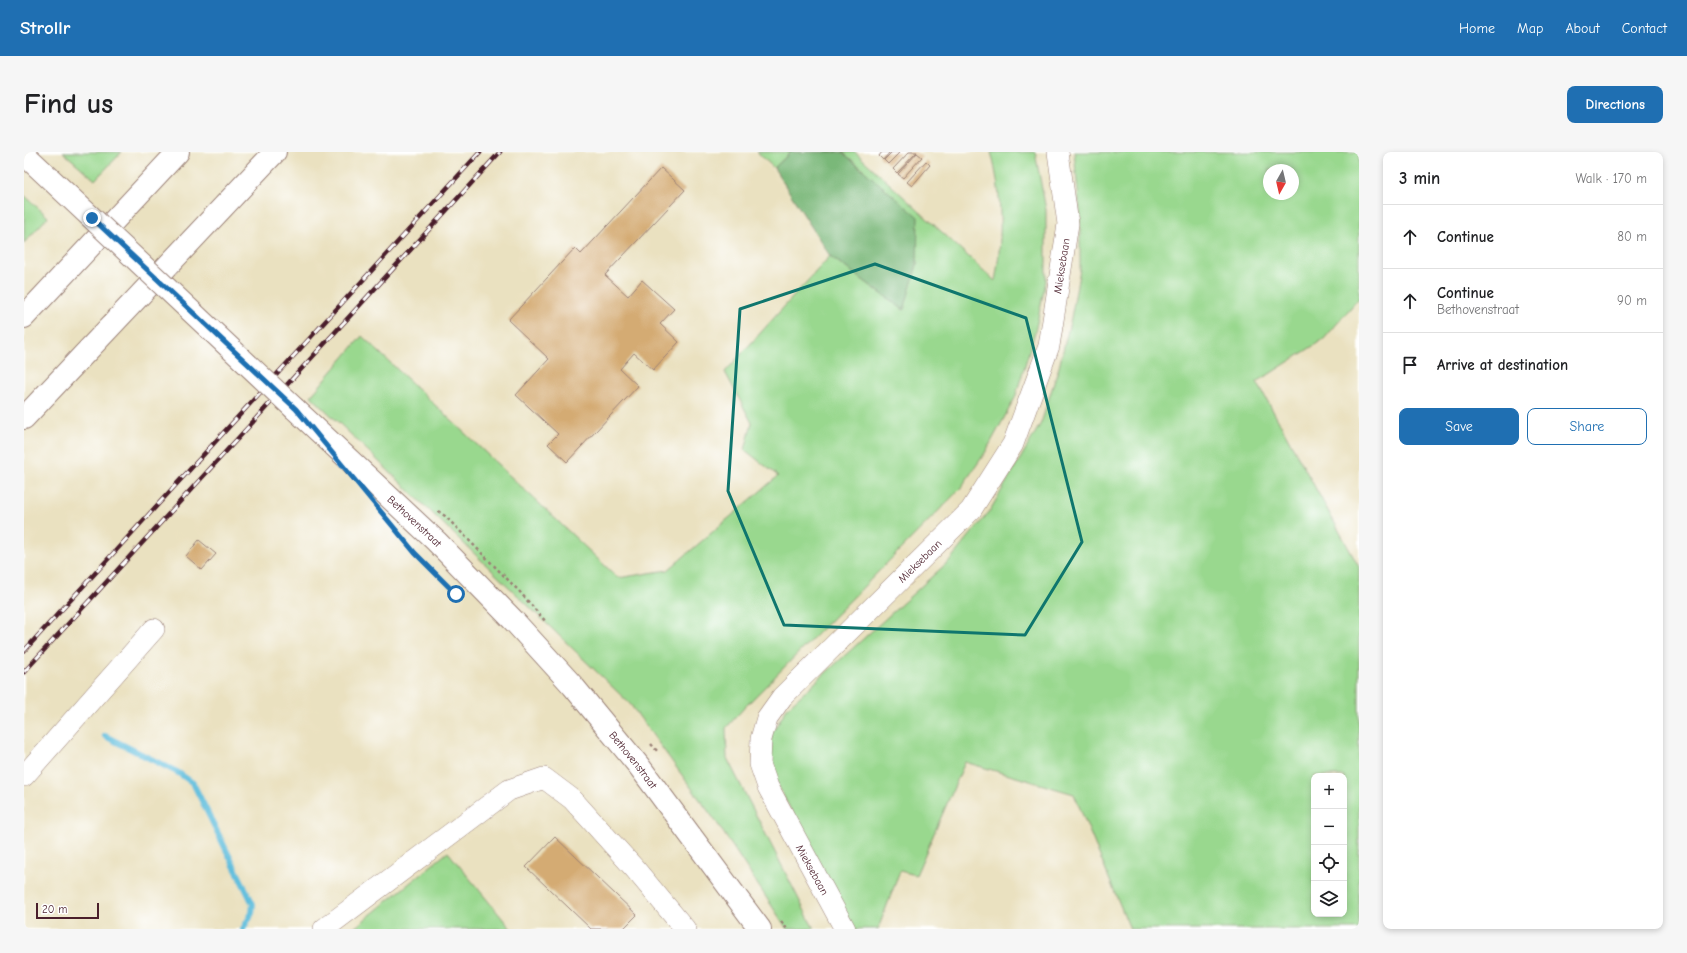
<!DOCTYPE html>
<html lang="en">
<head>
<meta charset="utf-8">
<style>
  body { margin:0; font-family:"Comic Neue",sans-serif; background:#f6f6f6; color:#202124 }
  .controls { position:absolute; right:12px; bottom:12px; display:grid; overflow:hidden; border-radius:8px; box-shadow:0 2px 6px #0003 }
  .controls button { width:36px; height:36px; display:grid; place-items:center; padding:0; border:0; border-bottom:1px solid #e0e0e0; background:#fff; color:#202124; font:20px sans-serif }
  .compass { position:absolute; left:1239px; top:12px; width:36px; height:36px; border-radius:50%; background:#fff; box-shadow:0 2px 6px #0003; rotate:188deg }
  .scale { position:absolute; left:12px; bottom:10px; width:63px; box-sizing:border-box; padding-left:4px; border:2px solid #4a1f2b; border-top:0; font-size:11px; line-height:14px; white-space:nowrap; color:#4a1f2b; -webkit-text-stroke:3px #fff; paint-order:stroke }
  .stop { position:absolute; width:12px; height:12px; margin:-9px; border:3px solid #1f6fb2; border-radius:50%; background:#fff }
  .stop.end { background:#1f6fb2; border-color:#fff; box-shadow:0 1px 4px #0008 }
  .list { margin:0; padding:0; list-style:none }
  h2 { display:flex; justify-content:space-between; align-items:center; height:52px; margin:0; padding:0 16px; font-size:17px }
  h2 small { font-size:13px; font-weight:400; color:#757577 }
  .list li { display:grid; grid-template-columns:26px 1fr auto; gap:12px; align-items:center; box-sizing:border-box; height:64px; padding:0 16px; border-top:1px solid #e0e0e0 }
  .list b { display:block; font-size:15px; white-space:nowrap }
  .list p { margin:0; font-size:13px; white-space:nowrap; color:#757577 }
  .list em { font-size:13px; font-style:normal; color:#757577 }
  .actions { display:flex; gap:8px; padding:12px 16px }
  .actions a { flex:1; padding:9px 0; border:1px solid #1f6fb2; border-radius:8px; text-align:center; font-size:14px; color:#1f6fb2 }
  .actions .main { background:#1f6fb2; color:#fff }
  .icon { flex:none; width:22px; height:22px; fill:none; stroke:currentColor; stroke-width:2; stroke-linecap:round; stroke-linejoin:round }
  .map { position:relative; flex:none; width:1335px; height:777px; overflow:hidden; border-radius:8px }
  header { display:flex; align-items:center; gap:24px; box-sizing:border-box; height:56px; padding:0 20px; background:#1f6fb2; color:#fff }
  header strong { font-size:19px }
  nav { display:flex; gap:22px; margin-inline-start:auto; font-size:14px }
  .intro { display:flex; align-items:center; justify-content:space-between; box-sizing:border-box; height:96px; padding:0 24px }
  h1 { margin:0; font-size:28px }
  .button { padding:10px 18px; border-radius:8px; background:#1f6fb2; color:#fff; font-size:14px; font-weight:700 }
  main { display:flex; gap:24px; padding:0 24px }
  aside { flex:1; background:#fff; border-radius:8px; box-shadow:0 2px 6px #0003 }
  .map>svg:first-child { display:block }
  .green { fill:#99d88e; stroke:#727c5c; fill-rule:evenodd }
  .forest { fill:#7ab879; stroke:#626c52 }
  .lines { fill:none; stroke-linecap:round; stroke-linejoin:round }
  .stream { stroke:#5cbcdb; stroke-width:6 }
  .building { fill:#d4ab73 }
  .minor-casing { stroke:#9a8076; stroke-width:22 }
  .major-casing { stroke:#9a8076; stroke-width:24 }
  .highway-casing { stroke:#9a8076; stroke-width:24 }
  .path { stroke:#9a8076; stroke-width:2.5; stroke-dasharray:3 3; stroke-linecap:butt }
  .minor { stroke:#fff; stroke-width:21 }
  .major { stroke:#fff; stroke-width:22 }
  .highway { stroke:#fff; stroke-width:22 }
  .rail-casing { stroke:#4a1f2b; stroke-width:4.5 }
  .rail { stroke:#fff; stroke-width:3; stroke-dasharray:9; stroke-linecap:butt }
  .major-bridge-casing { stroke:#9a8076; stroke-width:24; stroke-linecap:butt }
  .major-bridge { stroke:#fff; stroke-width:22 }
  .route { stroke:#1f6fb2; stroke-width:5 }
  .marked { fill:none; stroke:#0f766e; stroke-width:3; stroke-linejoin:round }
  .labels { text-anchor:middle; dominant-baseline:central; stroke-width:3.5; stroke-linejoin:round; paint-order:stroke }
  .street-label { font-size:11px; fill:#4a1f2b; stroke:#fff }
</style>
</head>
<body>
<header>
<strong>Strollr</strong>
<nav><a>Home</a><a>Map</a><a>About</a><a>Contact</a></nav>
</header>
<div class="intro"><h1>Find us</h1><a class="button">Directions</a></div>
<main>
<div class="map">
<svg width="1335" height="777" viewBox="0 0 1335 777">
  <rect width="100%" height="100%" fill="#fff"/>
  <filter id="ink" filterUnits="userSpaceOnUse"><feTurbulence type="fractalNoise" baseFrequency=".025" numOctaves="2"/><feDisplacementMap in="SourceGraphic" scale="8" xChannelSelector="R" yChannelSelector="G"/><feConvolveMatrix kernelMatrix="1 2 1 2 8 2 1 2 1" color-interpolation-filters="sRGB"/></filter>
  <filter id="wash" filterUnits="userSpaceOnUse"><feTurbulence type="fractalNoise" baseFrequency=".012" numOctaves="4" result="noise"/><feDisplacementMap in="SourceGraphic" scale="16" xChannelSelector="R" yChannelSelector="G"/><feGaussianBlur stdDeviation="0.9" result="paint"/><feColorMatrix in="noise" values="0 0 0 0 0 0 0 0 0 0 0 0 0 0 0 0 0 1.4 0 .05"/><feComposite in="paint" operator="in"/></filter>
  <g filter="url(#wash)">
    <rect width="100%" height="100%" fill="#eae1c0"/>
    <g class="green">
      <polygon points="39,0 98,0 71,28"/>
      <polygon points="733,0 767,0 750,16"/>
      <path d="M818,0H831L971,129C979,88 978,40 967,0H1011L1022,58V129L1011,180L991,246L961,301L936,337L720,556L702,576L703,606L790,777H763L693,671L606,552L287,244L338,184L594,426L644,418L754,324L721,298L728,271L701,220L806,104L880,158L839,17Z"/>
      <path d="M1050,0H1335V146L1300,187L1233,230L1335,415V777H1106L1050,642L941,610L892,723L876,719L854,777H829L745,616L748,581L763,556L925,409L965,360L1017,271L1035,215L1047,166L1056,117V60ZM1245,18H1269V42H1245ZM1290,624H1320V762H1290Z"/>
      <polygon points="0,43 24,65 0,91"/>
      <polygon points="424,700 487,777 329,777"/>
    </g>
    <polygon class="forest" points="767,0 818,0 894,65 893,113 880,158 806,104 750,16"/>
    <g class="lines">
      <polyline class="stream" points="81,584 153,620 169,631 229,752 228,761 219,777"/>
    </g>
    <g id="blocks">
      <g class="building">
        <polygon points="858,0 866,0 859,8 855,4"/>
        <polygon points="868,0 876,0 864,12 860,8"/>
        <polygon points="885,0 893,0 873,21 869,17"/>
        <polygon points="893,1 898,5 879,26 874,22"/>
        <polygon points="902,9 906,13 888,34 883,30"/>
        <polygon points="637,16 661,38 581,123 604,144 618,128 650,157 636,172 655,190 629,218 610,201 596,217 614,234 543,310 524,292 534,282 492,243 525,207 484,168 551,96 557,102"/>
        <polygon points="175,388 192,402 178,418 162,404"/>
        <polygon points="531,685 613,763 599,777 567,777 502,715"/>
      </g>
    </g>
  </g>
  <g filter="url(#ink)">
    <use href="#blocks" fill-opacity="0" stroke="#9a8076" stroke-width="1"/>
    <g class="lines">
      <g class="minor-casing">
        <g id="minor">
          <polyline points="0,624 130,477"/>
          <polyline points="300,777 485,638 520,626 548,647 611,717 661,777"/>
          <path id="s1" d="M821,777L744,635L736,612L737,587L743,566L758,545L947,358L989,292L1025,194L1044,72L1034,0"/>
        </g>
      </g>
      <g class="major-casing">
        <g id="major">
          <path id="s2" d="M271,257L412,389L489,468L549,534L615,614L736,777"/>
        </g>
      </g>
      <g class="highway-casing">
        <g id="highway">
          <polyline points="0,165 154,0"/>
          <polyline points="0,266 251,0"/>
        </g>
      </g>
      <g class="path">
        <polyline points="414,359 421,364 495,439 522,470"/>
        <polyline points="627,592 634,600"/>
        <polyline points="757,769 763,777"/>
      </g>
      <use href="#minor" class="minor"/>
      <use href="#major" class="major"/>
      <use href="#highway" class="highway"/>
      <g class="rail-casing">
        <g id="rail">
          <polyline points="0,499 456,0"/>
          <polyline points="0,520 476,0"/>
        </g>
      </g>
      <use href="#rail" class="rail"/>
      <g class="major-bridge-casing">
        <polyline id="major-bridge" points="0,2 271,257"/>
      </g>
      <use href="#major-bridge" class="major-bridge"/>
    </g>
  </g>
  <g class="lines" filter="url(#ink)">
    <polyline class="route" points="68,66 272,257 391,401 432,442"/>
  </g>
  <path class="marked" d="M851,112L1002,166L1058,390L1001,483L760,473L704,339L716,157Z"/>
  <g class="labels">
    <g class="street-label">
      <text stroke="none"><textPath href="#s1" startOffset="788">Mieksebaan</textPath></text>
      <text stroke="none"><textPath href="#s2" startOffset="164">Bethovenstraat</textPath></text>
      <text stroke="none"><textPath href="#s1" startOffset="452">Mieksebaan</textPath></text>
      <text stroke="none"><textPath href="#s2" startOffset="488">Bethovenstraat</textPath></text>
      <text transform="translate(788 718) rotate(61)">Mieksebaan</text>
    </g>
  </g>
</svg>
<div class="controls">
<button>+</button>
<button>−</button>
<button><svg class="icon" aria-label="locate" viewBox="0 0 24 24"><circle cx="12" cy="12" r="6"/><path d="M12 2v4M12 18v4M2 12h4M18 12h4"/></svg></button>
<button><svg class="icon" aria-label="layers" viewBox="0 0 24 24"><path d="M12 4l9 5-9 5-9-5zM3 14l9 5 9-5"/></svg></button>
</div>
<svg class="compass" viewBox="-18 -18 36 36"><path d="M0-13l5 13h-10z" fill="#e53935"/><path d="M0 13l5-13h-10z" fill="#757577"/></svg>
<div class="scale">20 m</div>
<div class="stop" style="left:432px;top:442px"></div>
<div class="stop end" style="left:68px;top:66px"></div>
</div>
<aside>
<h2>3 min<small>Walk · 170 m</small></h2>
<ul class="list">
<li><svg class="icon" aria-label="ahead" viewBox="0 0 24 24"><path d="M12 20V5M6 11l6-6 6 6"/></svg><div><b>Continue</b></div><em>80 m</em></li>
<li><svg class="icon" aria-label="ahead" viewBox="0 0 24 24"><path d="M12 20V5M6 11l6-6 6 6"/></svg><div><b>Continue</b><p>Bethovenstraat</p></div><em>90 m</em></li>
<li><svg class="icon" aria-label="arrive" viewBox="0 0 24 24"><path d="M6 21V4h12l-3 4 3 4H6"/></svg><div><b>Arrive at destination</b></div></li>
</ul>
<div class="actions"><a class="main">Save</a><a>Share</a></div>
</aside>
</main>
</body>
</html>
